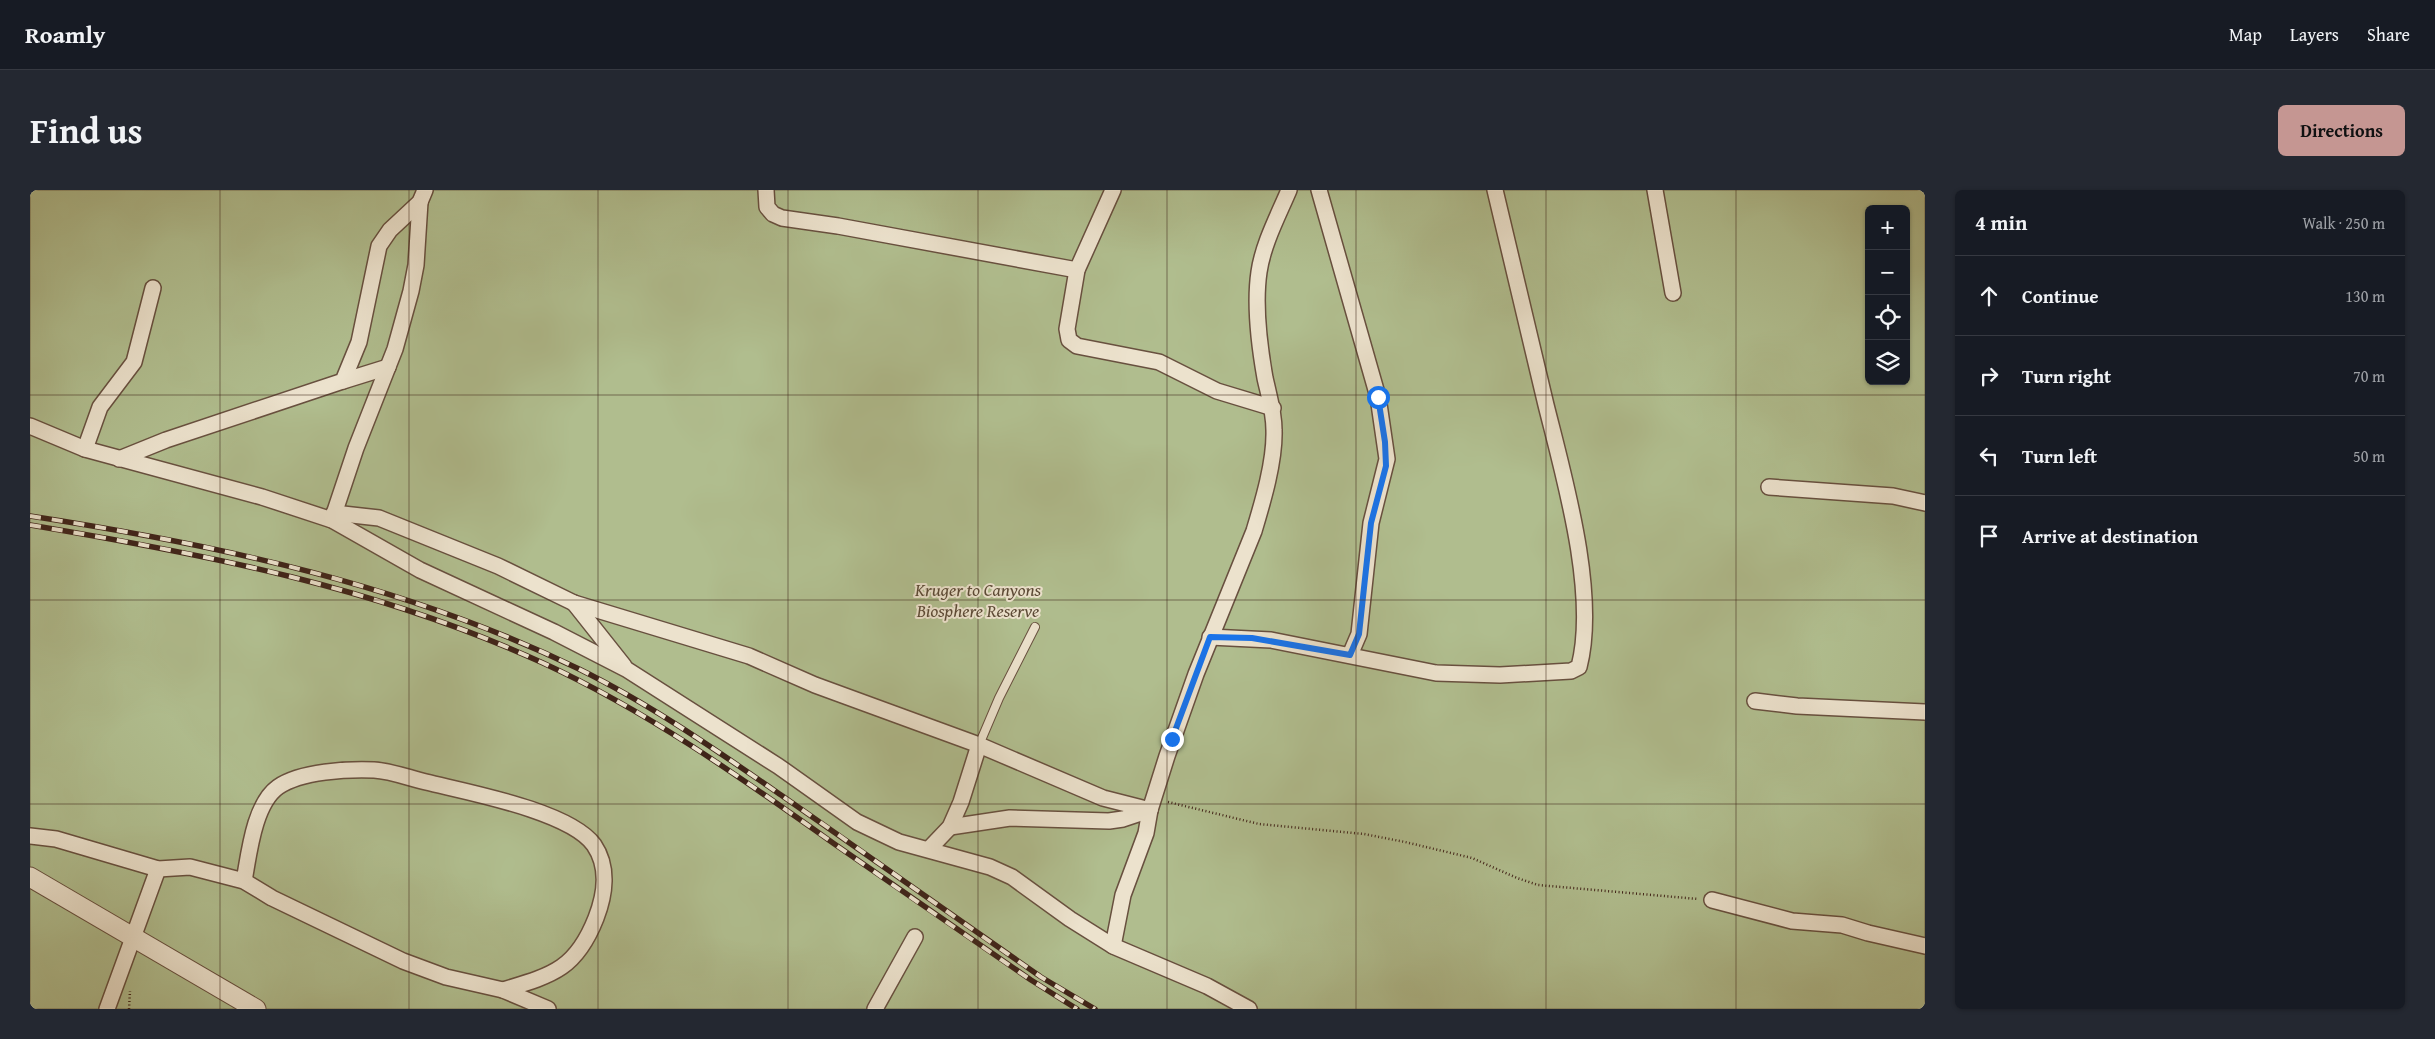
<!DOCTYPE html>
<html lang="en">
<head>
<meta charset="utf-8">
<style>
  body { margin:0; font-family:"Gentium Book Plus",serif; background:#242831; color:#f1f3f6 }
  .controls { position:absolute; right:15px; top:15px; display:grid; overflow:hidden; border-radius:8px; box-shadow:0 1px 4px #0004 }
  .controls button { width:45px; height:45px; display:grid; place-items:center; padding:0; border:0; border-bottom:1px solid #363941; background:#171b24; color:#f1f3f6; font:25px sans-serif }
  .stop { position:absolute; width:15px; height:15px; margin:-11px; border:4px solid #1a73e8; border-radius:50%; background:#fff }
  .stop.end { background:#1a73e8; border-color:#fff; box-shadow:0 1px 5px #0008 }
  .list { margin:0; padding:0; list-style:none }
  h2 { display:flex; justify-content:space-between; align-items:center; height:65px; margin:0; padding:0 20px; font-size:21px }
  h2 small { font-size:16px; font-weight:400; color:#9ea1a6 }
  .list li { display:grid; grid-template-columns:32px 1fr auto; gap:15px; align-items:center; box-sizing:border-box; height:80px; padding:0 20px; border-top:1px solid #363941 }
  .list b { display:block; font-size:19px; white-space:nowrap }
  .list em { font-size:16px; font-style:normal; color:#9ea1a6 }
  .icon { flex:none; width:28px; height:28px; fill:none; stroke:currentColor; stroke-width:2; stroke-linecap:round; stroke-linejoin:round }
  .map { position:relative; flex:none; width:1895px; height:819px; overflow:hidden; border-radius:8px }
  header { display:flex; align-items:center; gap:30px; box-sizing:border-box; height:70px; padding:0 25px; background:#171b24; border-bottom:1px solid #363941 }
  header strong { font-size:24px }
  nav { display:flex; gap:28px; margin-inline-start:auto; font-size:18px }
  .intro { display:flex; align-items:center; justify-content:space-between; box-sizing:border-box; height:120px; padding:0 30px }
  h1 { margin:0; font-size:35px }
  .button { padding:12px 22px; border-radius:8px; background:#c59692; color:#111; font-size:18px; font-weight:700 }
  main { display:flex; gap:30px; padding:0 30px }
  aside { flex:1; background:#171b24; border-radius:8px; box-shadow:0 1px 4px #0004 }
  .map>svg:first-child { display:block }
  .green { fill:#b0bd8e; stroke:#787054; fill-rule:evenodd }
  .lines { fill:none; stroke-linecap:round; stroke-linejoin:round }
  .service-casing { stroke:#68503f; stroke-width:10 }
  .minor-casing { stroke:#68503f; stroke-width:18 }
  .tertiary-casing { stroke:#68503f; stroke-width:21 }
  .path { stroke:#402419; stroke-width:2.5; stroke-dasharray:1 2.5; stroke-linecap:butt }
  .service { stroke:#ece2cd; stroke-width:8 }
  .minor { stroke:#ece2cd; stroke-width:15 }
  .tertiary { stroke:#ece2cd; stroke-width:19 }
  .rail-casing { stroke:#402419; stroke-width:5.5 }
  .rail { stroke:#ece2cd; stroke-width:4; stroke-dasharray:11; stroke-linecap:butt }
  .route { stroke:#1a73e8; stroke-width:6 }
  .grid { fill:none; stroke:#402419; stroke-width:1; stroke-opacity:0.55 }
  .labels { text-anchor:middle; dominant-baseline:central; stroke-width:4; stroke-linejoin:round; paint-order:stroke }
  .park-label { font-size:18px; font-style:italic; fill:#5c4a36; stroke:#ece2cd }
</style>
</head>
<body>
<header>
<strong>Roamly</strong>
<nav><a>Map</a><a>Layers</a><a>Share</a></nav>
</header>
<div class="intro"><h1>Find us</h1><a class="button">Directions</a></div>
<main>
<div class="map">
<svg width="1895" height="819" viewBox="0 0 1895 819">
  <rect width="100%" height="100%" fill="#e2d3b2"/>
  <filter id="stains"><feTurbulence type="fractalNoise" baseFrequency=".004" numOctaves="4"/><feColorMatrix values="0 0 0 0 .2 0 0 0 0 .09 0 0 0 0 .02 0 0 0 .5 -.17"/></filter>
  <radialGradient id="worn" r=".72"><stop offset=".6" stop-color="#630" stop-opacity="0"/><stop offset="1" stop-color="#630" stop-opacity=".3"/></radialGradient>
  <path class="green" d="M0,0H1895V819H0ZM1839,19H1876V191H1839Z"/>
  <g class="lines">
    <g class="service-casing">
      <polyline id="service" points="949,555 969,508 1005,437"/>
    </g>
    <g class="minor-casing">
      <g id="minor">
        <polyline points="736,0 737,17 743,24 752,28 808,36 1047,80"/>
        <polyline points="1083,0 1047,80 1037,139 1039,150 1047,156 1129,172 1187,201 1243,218"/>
        <polyline points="1289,0 1348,207 1357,269 1341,333 1329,444 1320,465"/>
        <polyline points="1625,0 1643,103"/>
        <polyline points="313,191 358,177"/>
        <polyline points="0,236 55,259 232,307 302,330 390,380 524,442 596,479 748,576 827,632 869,652 960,677 982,687 1040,729 1083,756 1177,796 1219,819"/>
        <polyline points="55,259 70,217 104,172 123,98"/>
        <polyline points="89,269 136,250 313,191 329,152 349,56 360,40 390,12 395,0"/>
        <polyline points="1739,297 1863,306 1895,313"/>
        <polyline points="304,323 349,328 468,376 544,413 719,466 785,495 949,555 1073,608 1120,620"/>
        <polyline points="302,330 326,258 365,159 381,101 386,75 390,12"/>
        <polyline points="544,413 594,476"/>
        <path d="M1180,447L1241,450L1406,483L1470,485L1541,481L1549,477C1568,404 1534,287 1516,215C1499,143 1482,72 1465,0"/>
        <polyline points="1725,511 1767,516 1895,522"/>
        <polyline points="920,637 980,628 1079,631 1093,629 1120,620"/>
        <polyline points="0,646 26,649 128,679 160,677 214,691 242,708 373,771 416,787 473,800 518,819"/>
        <polyline points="899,659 920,637 931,612 949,555"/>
        <path d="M214,691C219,664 224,614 248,597C271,581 318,579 344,580C361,581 379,588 396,592C436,602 540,621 564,655C579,677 575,705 566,728C546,779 523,785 473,800"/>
        <polyline points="1682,710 1762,731 1812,735 1838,743 1895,756"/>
        <path d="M1083,756L1093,705L1116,643L1120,620L1137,566L1166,484L1224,341C1233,311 1245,271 1244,240C1244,222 1239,206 1235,188C1229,154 1224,116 1229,82C1233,54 1248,26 1259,0"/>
        <polyline points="77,819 128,679"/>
        <polyline points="845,819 885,747"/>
      </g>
    </g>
    <g class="tertiary-casing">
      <polyline id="tertiary" points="0,687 226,819"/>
    </g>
    <g class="path">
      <polyline points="1138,612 1229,634 1334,644 1375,652 1442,668 1487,688 1508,695 1668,709"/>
      <polyline points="99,819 100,801"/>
    </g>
    <use href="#service" class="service"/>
    <use href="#minor" class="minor"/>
    <use href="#tertiary" class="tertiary"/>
    <g class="rail-casing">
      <g id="rail">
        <path d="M0,326C189,355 376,395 549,479C620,514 686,560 751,605C838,665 924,727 1011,787L1065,819"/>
        <path d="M0,335C178,365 347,397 513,473C617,521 710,587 803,653C869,699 935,745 1001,790L1047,819"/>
      </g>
    </g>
    <use href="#rail" class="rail"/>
  </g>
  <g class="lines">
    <polyline class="route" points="1142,549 1180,447 1222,448 1320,465 1329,444 1341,333 1356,276 1355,252 1348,207"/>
  </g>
  <path class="grid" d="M190,0V819M379,0V819M568,0V819M758,0V819M948,0V819M1137,0V819M1326,0V819M1516,0V819M1706,0V819M0,205H1895M0,410H1895M0,614H1895"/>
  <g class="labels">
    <g class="park-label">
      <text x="948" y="399">Kruger to Canyons<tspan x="948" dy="21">Biosphere Reserve</tspan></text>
    </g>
  </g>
  <rect width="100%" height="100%" filter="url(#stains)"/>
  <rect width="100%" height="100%" fill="url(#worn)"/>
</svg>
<div class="controls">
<button>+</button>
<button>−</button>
<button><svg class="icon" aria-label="locate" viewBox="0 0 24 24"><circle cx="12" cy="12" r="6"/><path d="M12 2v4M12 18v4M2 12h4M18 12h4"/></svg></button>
<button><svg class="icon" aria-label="layers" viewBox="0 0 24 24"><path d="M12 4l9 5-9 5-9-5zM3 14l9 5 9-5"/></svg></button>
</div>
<div class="stop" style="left:1348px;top:207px"></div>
<div class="stop end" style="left:1142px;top:549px"></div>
</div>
<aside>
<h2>4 min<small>Walk · 250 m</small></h2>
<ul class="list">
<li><svg class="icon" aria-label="ahead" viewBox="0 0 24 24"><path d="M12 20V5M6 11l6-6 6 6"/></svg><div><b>Continue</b></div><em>130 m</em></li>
<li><svg class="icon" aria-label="right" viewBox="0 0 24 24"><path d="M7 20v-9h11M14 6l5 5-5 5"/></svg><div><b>Turn right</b></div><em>70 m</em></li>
<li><svg class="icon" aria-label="left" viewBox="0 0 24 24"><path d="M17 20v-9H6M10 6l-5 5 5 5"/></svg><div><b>Turn left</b></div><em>50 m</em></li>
<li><svg class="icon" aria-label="arrive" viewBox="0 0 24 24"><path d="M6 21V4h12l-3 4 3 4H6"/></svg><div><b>Arrive at destination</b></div></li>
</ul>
</aside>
</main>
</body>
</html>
